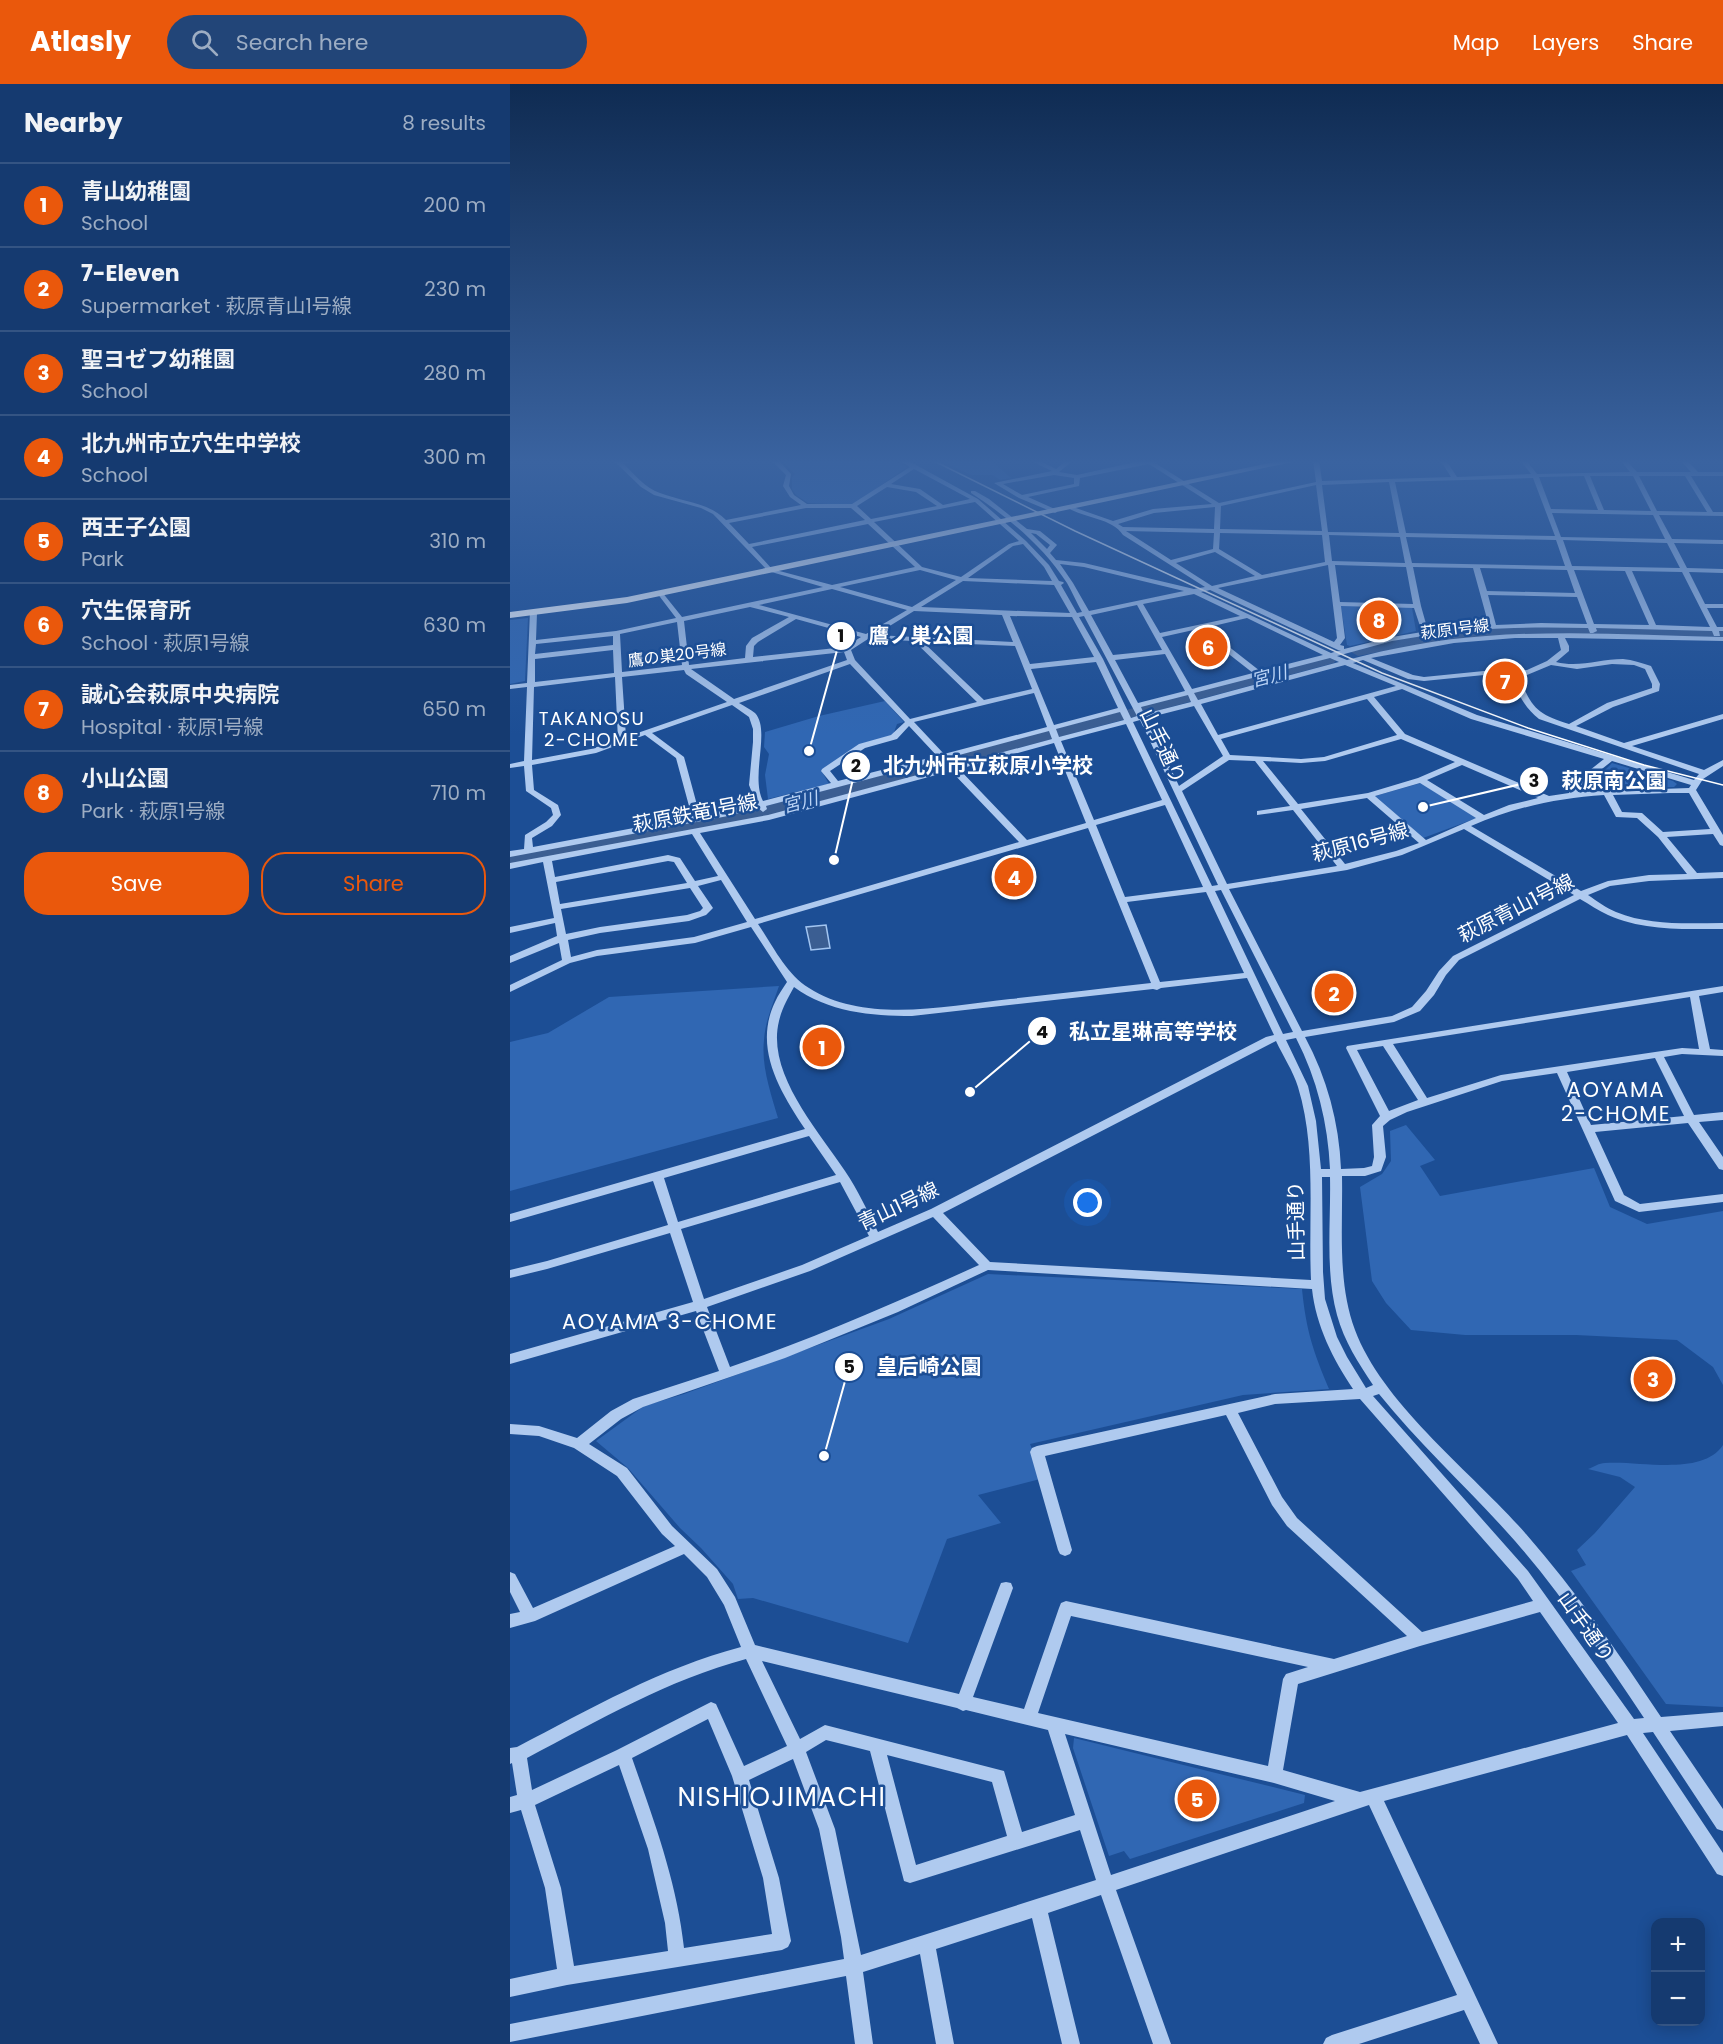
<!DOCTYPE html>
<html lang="en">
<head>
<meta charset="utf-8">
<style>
  body { margin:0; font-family:Poppins,"Noto Sans JP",sans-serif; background:#224578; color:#f1f3f6 }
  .controls { position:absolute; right:18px; bottom:18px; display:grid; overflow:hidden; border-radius:12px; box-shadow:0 3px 15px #0003 }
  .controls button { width:54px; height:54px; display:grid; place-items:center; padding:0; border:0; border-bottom:2px solid #345483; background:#153a70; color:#f1f3f6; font:30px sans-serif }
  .you { position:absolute; left:578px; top:1119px; width:21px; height:21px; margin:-15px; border:4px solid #fff; border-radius:50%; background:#1a73e8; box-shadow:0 0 0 9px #1a73e833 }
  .badge { display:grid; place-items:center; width:39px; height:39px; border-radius:50%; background:#ea580c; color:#fff; font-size:20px; font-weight:700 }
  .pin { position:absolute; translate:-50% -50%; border:3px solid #fff; box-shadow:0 2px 6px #0006 }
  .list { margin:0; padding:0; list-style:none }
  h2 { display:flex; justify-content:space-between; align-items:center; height:78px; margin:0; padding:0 24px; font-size:26px }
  h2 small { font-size:20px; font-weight:400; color:#9dadc3 }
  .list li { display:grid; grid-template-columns:39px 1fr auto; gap:18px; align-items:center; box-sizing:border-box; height:84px; padding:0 24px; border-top:2px solid #345483 }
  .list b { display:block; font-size:22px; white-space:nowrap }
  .list p { margin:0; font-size:20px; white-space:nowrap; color:#9dadc3 }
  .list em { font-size:20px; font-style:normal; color:#9dadc3 }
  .actions { display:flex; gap:12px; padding:18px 24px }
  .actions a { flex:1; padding:14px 0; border:2px solid #ea580c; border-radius:24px; text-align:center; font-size:21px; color:#ea580c }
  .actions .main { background:#ea580c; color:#fff }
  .icon { flex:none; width:33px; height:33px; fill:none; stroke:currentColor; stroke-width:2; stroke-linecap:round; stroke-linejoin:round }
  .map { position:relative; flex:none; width:1213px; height:1960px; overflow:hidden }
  header { display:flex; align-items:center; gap:36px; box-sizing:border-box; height:84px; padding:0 30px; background:#ea580c; color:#fff }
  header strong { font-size:28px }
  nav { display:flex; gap:33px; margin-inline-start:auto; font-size:21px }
  .search { width:420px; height:54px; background:#224578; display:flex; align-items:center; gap:15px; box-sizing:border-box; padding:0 21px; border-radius:33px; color:#9dadc3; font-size:22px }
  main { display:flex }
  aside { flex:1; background:#153a70 }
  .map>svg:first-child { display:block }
  .green { fill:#3067b3 }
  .water { fill:#3b5e92; stroke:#a2c5f1; stroke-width:1.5 }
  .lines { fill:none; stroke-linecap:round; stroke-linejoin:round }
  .river { fill:#3b5e92; fill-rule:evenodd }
  .minor { fill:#afcaef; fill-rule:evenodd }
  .major { fill:#f7faff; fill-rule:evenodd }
  .tram { stroke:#fff; stroke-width:1.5 }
  .labels { text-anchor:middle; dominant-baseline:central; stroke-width:5; stroke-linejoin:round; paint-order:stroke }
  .far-street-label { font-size:16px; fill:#fff; stroke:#1c4e95 }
  .far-water-label { font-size:18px; font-style:italic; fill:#bbd4f6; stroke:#1c4e95 }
  .far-neighbourhood-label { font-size:18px; letter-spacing:1.5px; fill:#fff; stroke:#1c4e95 }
  .street-label { font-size:20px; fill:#fff; stroke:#1c4e95 }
  .neighbourhood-label { font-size:21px; letter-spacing:1.5px; fill:#fff; stroke:#1c4e95 }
  .near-neighbourhood-label { font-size:26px; letter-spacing:1.5px; fill:#fff; stroke:#1c4e95 }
  .leader { fill:none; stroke:#fff; stroke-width:2 }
  .callout-dot { fill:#fff; stroke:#1c4e95; stroke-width:2 }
  .mark-label { font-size:18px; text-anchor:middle; font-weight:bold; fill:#111 }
  .callout-label { font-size:21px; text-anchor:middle; font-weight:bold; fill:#fff; stroke:#1c4e95; stroke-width:5; stroke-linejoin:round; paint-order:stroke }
</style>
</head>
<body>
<header>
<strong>Atlasly</strong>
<div class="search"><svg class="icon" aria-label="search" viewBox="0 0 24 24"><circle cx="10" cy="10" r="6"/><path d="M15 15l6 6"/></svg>Search here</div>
<nav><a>Map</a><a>Layers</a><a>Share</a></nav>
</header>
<main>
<aside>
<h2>Nearby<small>8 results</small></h2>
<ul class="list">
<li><span class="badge">1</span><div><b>青山幼稚園</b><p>School</p></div><em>200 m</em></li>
<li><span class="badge">2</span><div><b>7-Eleven</b><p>Supermarket · 萩原青山1号線</p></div><em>230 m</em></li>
<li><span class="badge">3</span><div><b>聖ヨゼフ幼稚園</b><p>School</p></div><em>280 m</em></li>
<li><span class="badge">4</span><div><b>北九州市立穴生中学校</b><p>School</p></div><em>300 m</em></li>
<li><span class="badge">5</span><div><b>西王子公園</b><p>Park</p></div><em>310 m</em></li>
<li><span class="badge">6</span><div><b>穴生保育所</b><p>School · 萩原1号線</p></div><em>630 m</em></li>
<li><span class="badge">7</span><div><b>誠心会萩原中央病院</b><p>Hospital · 萩原1号線</p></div><em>650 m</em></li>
<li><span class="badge">8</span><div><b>小山公園</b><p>Park · 萩原1号線</p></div><em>710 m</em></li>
</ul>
<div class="actions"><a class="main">Save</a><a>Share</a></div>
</aside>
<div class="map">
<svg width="1213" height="1960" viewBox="0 0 1213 1960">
  <rect width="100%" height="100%" fill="#1c4e95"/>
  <g class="green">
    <polygon points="271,376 381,376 397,383 346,419 338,421 298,419 286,411 282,405 282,393 285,390"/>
    <polygon points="430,376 481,376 501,394 490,396 483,391 461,391"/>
    <polygon points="833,521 898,523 902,524 906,547 840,562 837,561 831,522"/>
    <polygon points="18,534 15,597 0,600 0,536"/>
    <polygon points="375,617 394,638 387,640 383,651 351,660 311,686 319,700 258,715 255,691 259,670 254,663 255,648 309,632"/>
    <polygon points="1102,679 1163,697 1167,700 1164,703 1069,705 1088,693"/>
    <polygon points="911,699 967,734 913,754 865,712"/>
    <path d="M269,902C263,920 255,938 254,956C251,982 261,1010 268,1034L0,1107V958L38,949L99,913Z"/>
    <polygon points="896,1041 925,1076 910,1082 930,1112 1084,1084 1100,1123 1137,1140 1213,1127 1213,1301 1203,1283 1167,1256 1066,1251 955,1251 901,1246 876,1219 862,1197 850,1103 872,1090 881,1077 880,1047"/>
    <path d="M478,1190L792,1205C796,1246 803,1267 819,1305L733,1311L520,1360L534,1394L468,1411L491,1439L437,1455L398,1559L243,1514L228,1515L223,1500L191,1464L170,1444L118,1384L86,1357L134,1322L174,1310L379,1235Z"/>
    <path d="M1213,1361V1623L1156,1620L1061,1487L1076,1481L1067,1466L1085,1449L1125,1403L1110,1393L1078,1385C1084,1383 1089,1379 1095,1379C1128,1376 1192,1393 1213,1361Z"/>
    <polygon points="564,1654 795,1711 794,1719 620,1775 614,1767 599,1772 563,1664"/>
  </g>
  <polygon class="water" points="316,841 320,864 301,866 296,843"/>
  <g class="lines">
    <g class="river">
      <path d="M1075,542L1213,545V553C1089,551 971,547 848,572L841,568L843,565C919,546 997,542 1075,542Z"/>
      <polygon points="819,572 824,573 826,576 824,579 249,734 0,781 0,771 248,724"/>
    </g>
    <g class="minor">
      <polygon points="0,376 13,376 0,379"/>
      <path d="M103,376H134L113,379C124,390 135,404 150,409C173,418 198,418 216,436L291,421L280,413L273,402L276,391L261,376H268L281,390L279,402L284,411L297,420H342L400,383L389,376H397L468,415L516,457L539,481L549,497L553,498L554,499L551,501L567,529L572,528C567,519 562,508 557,499C533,462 498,433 461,409V407H465L479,415L517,445L530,447L546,460L547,461L540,469L546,476L574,479L684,505L695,503L613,451C602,434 574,434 558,424L563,423L603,437L643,425L702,420L639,380L570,394L569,402L518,413L547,426V428L545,429L509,414L484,399L542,387L519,376H528L546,385L557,376H564L549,388L567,391L634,376H653L645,379L709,419L806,398L803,376H809L812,397L941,393L930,376H936L947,393L1021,390L1010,376H1016L1027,390L1120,388L1110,376H1116L1127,388H1181L1170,376H1177L1188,388H1213V392H1181L1203,428H1213V432L1149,431L1162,455L1213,456V460L1164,459L1177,484L1213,485V489L1179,488L1195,520H1213V524H1197L1207,543H1213V547H1209L1210,552H1204L1202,547L1086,544L1087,547L1083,549H1080L1078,544C1026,543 972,543 920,551L921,554L917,556H914L913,552L882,557L827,572L837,576C882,564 929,555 976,552C1055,546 1134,551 1213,553V557L1055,554L1059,562V567L1046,578C1069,584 1090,575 1113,575C1123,576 1131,579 1141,582L1150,600L1149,607L1103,623L1066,642L1114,659L1213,630V635L1122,662L1194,686L1213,676V682L1193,695L1186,706L1213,751V762L1210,761L1203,750L1157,753L1187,789L1213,788V794L1139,797L1100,802L1078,811C1087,817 1096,824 1106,828C1140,842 1178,839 1213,839V845C1175,845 1133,847 1098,831C1089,827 1079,820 1070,815L949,876L936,891L924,911L910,927L884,938L795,953C817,994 829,1038 831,1085L854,1084L862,1082L864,1073L862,1041L870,1032L836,964L837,962L1213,902V908L1189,912L1200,965L1213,966V972L1172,970L1154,973L1184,1031L1213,1028V1036L1189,1038L1213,1073V1086L1209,1085L1178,1039L1085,1048L1114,1111L1130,1120L1213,1110V1118L1129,1128L1105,1117L1047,989L992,997L897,1028L880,1036L873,1042L876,1073L871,1087L855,1092H832C833,1143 827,1198 845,1246C873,1321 963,1389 1016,1450C1066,1507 1109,1570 1151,1633L1213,1628V1642L1160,1647L1213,1725V1747L1207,1745L1143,1648L1133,1649L1213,1769V1792L1207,1790L1117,1651L874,1717L988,1960H970L954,1926L849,1960H813L816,1954L822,1951L947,1911L859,1721L606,1806L661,1960H643L591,1811L538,1829L570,1960H552L522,1834L426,1865L444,1960H426L410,1870L353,1888L363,1960H345L336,1892L0,1958V1940L334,1875L331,1853L309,1745L283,1675L239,1696L269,1794L281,1857L278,1863L272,1866L57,1901L0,1913V1895L47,1885L35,1804L11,1726L0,1729V1713L7,1711L2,1679L0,1680V1664L7,1663C80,1625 151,1584 231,1563L214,1521L197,1493L174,1470L25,1537L0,1544V1530L10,1528L0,1508V1488L5,1490L23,1524L165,1462L152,1450L107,1392L64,1364L29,1352L0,1350V1340L29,1342L67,1354L101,1327L123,1315L209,1287L186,1227L0,1280V1270L183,1218L160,1149L37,1185L0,1194V1186L37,1177L158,1141L143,1097L0,1138V1130L295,1045C270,1007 243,964 265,918C268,911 273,904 277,898L241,843L185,859L87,872L60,879L0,908V901L52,876L49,859L0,879V872L47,852L45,839L0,849V843L44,834L33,778L0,785V779L258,731L437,683L431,676L256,722L257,725L253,728L248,724L218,732L0,773V767L14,765L15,751L36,738L43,731L41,724L16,707L14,682L0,684V680L14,677L17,603L0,605V601L17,599L20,527L27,529L26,556L106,547L166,534L147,509L150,507L152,508L172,533L313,503L258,487L203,430L191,424L144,411L131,403ZM404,385L460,415L433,421L410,405L381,400ZM544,391L564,394V400L512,411L493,400ZM1074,392L1088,426L1041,425L1029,393ZM1080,392H1123L1141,427L1094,426ZM1129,392H1175L1197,428L1147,427ZM1023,394L1045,452L896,449L885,398ZM879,398L889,449L818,448L812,401ZM806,401L812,447L710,445L711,422ZM377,403L406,408L427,422L361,435L347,422ZM465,418L509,457L499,460L451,493L412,483L364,438ZM705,423L704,445L613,443L608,440L644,429ZM296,424H341L355,436L239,460L219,439ZM1042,429L1143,431L1155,455L1051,453ZM358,440L405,483L322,501L262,485L242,463ZM616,447L704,449L703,465L661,476ZM521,449L526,450L540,461L537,465ZM710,449L812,451L815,478L752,491L709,465ZM819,451L890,453L895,479L822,477ZM896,453L1046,456L1055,482L902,479ZM1053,456L1157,459L1170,484L1062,482ZM513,460L534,483L542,497L458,494L503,462ZM705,468L745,492L702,502L666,479ZM550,480L574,483L674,507L579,527L563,499ZM818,481L827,554L824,558L708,504ZM825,481L896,483L903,520L830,518ZM903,483L963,484L979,542L937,544L918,547L911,522ZM970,484L1057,486L1065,509L977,507ZM410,486L446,496L402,523L330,503ZM1064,486L1115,487L1139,541L1084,540ZM1122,487L1172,488L1200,543L1146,541ZM453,497L544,501L560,529L411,523ZM322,505L397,526L356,550L249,521ZM700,506L828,566H831L821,569L691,508ZM684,510L730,532L650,549L633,520ZM978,511L1067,513L1077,540L1031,539L986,541ZM627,521L652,566L603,571L581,531ZM831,522L904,524L912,548L882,553L834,565V562L830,561L835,554ZM240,523L279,533L242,554L236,562L235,574L179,581L174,537ZM404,527L492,531L503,558L365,551ZM500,532L562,533L584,573L520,580ZM574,532L627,632L621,634L593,575L569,533ZM737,534L813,571L750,587L695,544ZM286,535L351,553L335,563L243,573L244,562L248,558ZM167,538L172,581L112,588L110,550ZM688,545V546L743,589L682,605L652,553ZM103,552V561L25,570L26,560ZM1005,554H1048L1051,566L1037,577L1017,586L974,587L914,593L903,591L861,574L944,559ZM358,555L404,557L467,618L400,635L345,576L341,566ZM413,558L505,562L522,605L474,616ZM103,566L104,589L25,598V575ZM334,568L337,576L224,615L181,585ZM655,570L675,607L628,619L605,576ZM820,574L829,578L688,616L684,609ZM853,576L898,595L914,597L974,591H1006L1003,597C1009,612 1016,625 1029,635L1189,690L1184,696L967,631L843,579ZM586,578L608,624L544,641L521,585ZM340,580L395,638L381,651L349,660L312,685L311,687L321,699L253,717C240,692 261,646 245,629C240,625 234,622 229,619ZM1102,580L1124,581L1135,585L1142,600V604L1097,619L1059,640C1030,630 1023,627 1011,597L1012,593L1041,581L1067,585ZM835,581L886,602L708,651L691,620ZM174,586L176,590L217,618L116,653L112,593ZM105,593L108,656L81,665L22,676L24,603ZM892,605L961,635L1094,675L1061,701L1059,709L1039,712L895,650L864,613ZM524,609L537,643L434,670L404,638ZM678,611L681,618L634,630L631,623ZM857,615L887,651L814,673L791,675L720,671L711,655ZM222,621L239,633L243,645V658L239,701L246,719L190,732L174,673L142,649ZM684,622L713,672L669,702L637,634ZM610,628L614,636L549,653L546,645ZM630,636L708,801L702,802L623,638ZM616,640L652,716L584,736L551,657ZM399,642L427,672L328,697L320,687L355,664L387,655ZM539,647L542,655L445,681L438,674ZM135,651L166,674L182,733L23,763L22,754L42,742L51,731L48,721L24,706L22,681L86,669ZM891,655L945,678L908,694L858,709L788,720L753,677L791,679L815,677ZM544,659L576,739L517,756L449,685ZM719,676L745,677L780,722L747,727V731L783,726L827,782L717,800L672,707ZM1102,677L1181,701L1179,704L1068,708V704ZM952,681L1028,714L999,721L974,731L917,696ZM441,687L509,758L245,835L190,749L259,736ZM910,699L966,734L916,756L865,712ZM1160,709H1179L1200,745L1153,748L1132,729L1112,728L1103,711ZM1094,711L1106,733L1127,734L1148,753L1177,790L1139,791L1098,797L1071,807L961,742C1005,723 1048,714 1094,711ZM857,714L909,759L886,767L835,780L791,725ZM655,721L693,803L615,813L586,741ZM578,744L641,899C594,904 547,910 500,915C437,922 355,940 299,904C276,890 263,862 248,840ZM954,745L1064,811L943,872L929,887L916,907L902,923L882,932L792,947L719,805L837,786L892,771ZM182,750L208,792L185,797L170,774L158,771L45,793L42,777ZM158,777L164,778L177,799L50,820L46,798ZM211,796L237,838L184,853L87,866L61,873L58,856L90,849L179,837L196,831L203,824L188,802ZM180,804L193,824L190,827L177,831L90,843L56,850L51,825ZM711,806L783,948L773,950L705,807ZM696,808L734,889L650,898L617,818ZM737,894L764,951L756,953L421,1125L368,1148C358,1128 348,1106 335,1087C308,1046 256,989 269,937C272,924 278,914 284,903C318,928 361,932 402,932L643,905L647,906L651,904ZM1180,913L1189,965L1172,964L991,991L917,1014L883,960ZM786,954C807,995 818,1039 820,1085H811L806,1037L798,1002L776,956ZM766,957C773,972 783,987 788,1003C807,1065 798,1132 801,1196L480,1178L433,1129ZM873,962L908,1016L879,1027L847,966ZM1145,974L1174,1032L1081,1041L1057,988ZM299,1052L326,1091L168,1138L154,1094ZM812,1093H820C821,1138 815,1187 827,1231C834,1257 849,1280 863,1301L856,1304L837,1273L827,1253L815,1215L813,1188ZM330,1098L359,1152L292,1181L194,1215L171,1145ZM423,1133L469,1181C387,1218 305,1254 220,1283L197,1223L300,1187ZM478,1186L802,1205C806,1242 823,1275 843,1305L765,1310L527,1362L522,1364L520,1368L548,1466L550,1470L555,1472L560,1470L562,1466L535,1372L716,1331L762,1421L777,1442L897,1552L824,1575L556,1517L551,1519L549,1524L514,1625L463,1613L503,1504L501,1499L496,1498L491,1499L489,1504L449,1610L245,1561L225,1513L207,1485L162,1442L117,1384L79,1360L111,1335L133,1323L275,1274L388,1228ZM869,1310C911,1362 961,1407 1005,1457C1053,1512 1094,1574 1134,1634L1124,1635L1018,1487L863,1312ZM850,1315L1008,1495L1023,1517L912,1548L787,1434L772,1413L728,1329L765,1320ZM1030,1528L1108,1639L850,1708L773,1686L788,1600L910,1562ZM561,1532L798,1583L776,1590L773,1595L758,1682L528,1629ZM236,1575L277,1662L234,1682L206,1620L201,1618L107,1666L22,1706L17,1674C89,1636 158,1596 236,1575ZM252,1577L447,1624L453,1627L456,1626L538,1646L565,1731L512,1748L494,1687L315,1641L290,1655ZM198,1635L222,1692L253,1794L262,1850L174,1864C167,1798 144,1737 122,1674ZM555,1650L764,1699L825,1717L601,1791ZM316,1656L360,1667L394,1797L400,1799L570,1746L586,1796L351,1871L325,1745L296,1668ZM377,1671L482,1698L497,1752L406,1781ZM109,1681L138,1765L155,1839L158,1867L64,1882L51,1804L25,1721Z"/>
    </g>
    <polygon class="major" points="774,376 792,376 117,519 0,534 0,528 117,513"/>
    <polyline class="tram" points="422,376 565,447 872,589 1018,644 1134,681 1213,701"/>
  </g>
  <linearGradient id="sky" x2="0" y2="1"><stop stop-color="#0f2b52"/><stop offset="0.58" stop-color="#3a63a0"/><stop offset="1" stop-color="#3a63a0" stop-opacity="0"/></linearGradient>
  <rect width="1213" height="651" fill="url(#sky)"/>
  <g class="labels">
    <g class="far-street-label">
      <text transform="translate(945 545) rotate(-7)">萩原1号線</text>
      <text transform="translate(167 571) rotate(-7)">鷹の巣20号線</text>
    </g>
    <g class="far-water-label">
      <text transform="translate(759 592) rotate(-15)">宮川</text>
      <text transform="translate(290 718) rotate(-15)">宮川</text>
    </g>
    <g class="far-neighbourhood-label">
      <text x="82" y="634">TAKANOSU<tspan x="82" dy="21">2-CHOME</tspan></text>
    </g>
    <g class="street-label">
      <text transform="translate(653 662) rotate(65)">山手通り</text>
      <text transform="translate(185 729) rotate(-11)">萩原鉄竜1号線</text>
      <text transform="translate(850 758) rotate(-15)">萩原16号線</text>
      <text transform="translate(1006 824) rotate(-27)">萩原青山1号線</text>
      <text transform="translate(388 1122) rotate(-25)">青山1号線</text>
      <text transform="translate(786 1137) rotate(-91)">山手通り</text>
      <text transform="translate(1076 1543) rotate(55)">山手通り</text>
    </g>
    <g class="neighbourhood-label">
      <text x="1106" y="1005">AOYAMA<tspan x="1106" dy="24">2-CHOME</tspan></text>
      <text x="160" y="1237">AOYAMA 3-CHOME</text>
    </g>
    <g class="near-neighbourhood-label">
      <text x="272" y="1713">NISHIOJIMACHI</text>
    </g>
  </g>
  <path class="leader" d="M299 667L331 552M324 776L346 682M913 723L1024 697M460 1008L532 947M314 1372L339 1283"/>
  <g class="callout-dot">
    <circle cx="299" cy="667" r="6"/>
    <circle cx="324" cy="776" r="6"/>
    <circle cx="913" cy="723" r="6"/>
    <circle cx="460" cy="1008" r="6"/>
    <circle cx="314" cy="1372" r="6"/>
    <circle cx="331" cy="552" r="15"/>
    <circle cx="346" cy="682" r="15"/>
    <circle cx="1024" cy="697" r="15"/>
    <circle cx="532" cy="947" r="15"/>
    <circle cx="339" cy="1283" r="15"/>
  </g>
  <g class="mark-label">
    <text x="331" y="558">1</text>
    <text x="346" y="688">2</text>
    <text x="1024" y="703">3</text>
    <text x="532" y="954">4</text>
    <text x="339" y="1289">5</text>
  </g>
  <g class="callout-label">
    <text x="411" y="559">鷹ノ巣公園</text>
    <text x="478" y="689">北九州市立萩原小学校</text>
    <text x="1104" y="704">萩原南公園</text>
    <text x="643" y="955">私立星琳高等学校</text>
    <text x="419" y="1290">皇后崎公園</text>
  </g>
</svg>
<div class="controls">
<button>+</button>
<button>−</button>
</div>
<div class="you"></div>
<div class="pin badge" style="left:312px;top:963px">1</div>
<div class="pin badge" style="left:824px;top:909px">2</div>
<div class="pin badge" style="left:1143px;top:1295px">3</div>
<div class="pin badge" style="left:504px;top:793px">4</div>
<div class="pin badge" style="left:687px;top:1715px">5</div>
<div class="pin badge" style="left:698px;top:563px">6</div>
<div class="pin badge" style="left:995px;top:597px">7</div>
<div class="pin badge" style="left:869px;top:536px">8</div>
</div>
</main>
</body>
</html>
